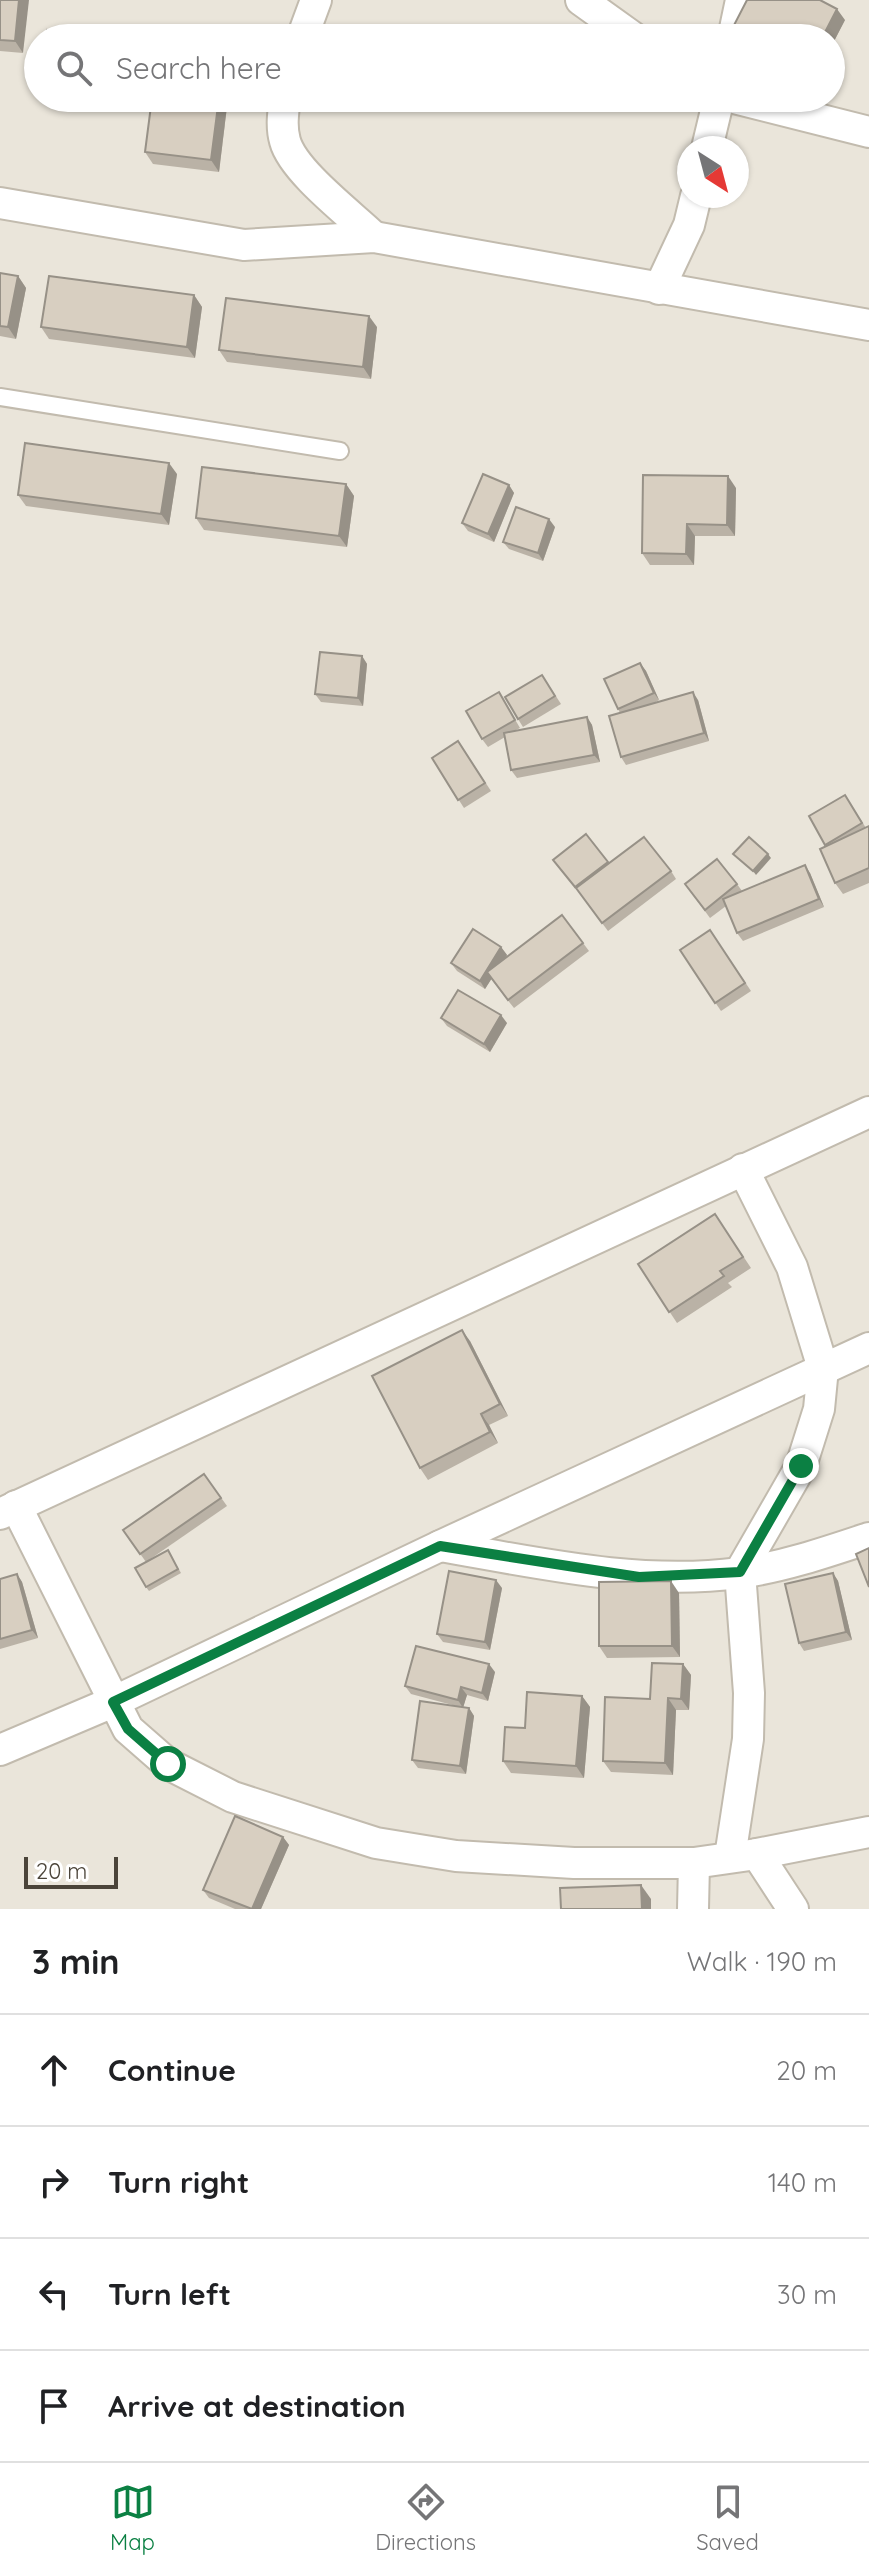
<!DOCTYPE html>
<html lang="en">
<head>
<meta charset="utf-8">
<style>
  body { margin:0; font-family:Quicksand,sans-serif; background:#f2f2f2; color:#202124 }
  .compass { position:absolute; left:677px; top:136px; width:72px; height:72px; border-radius:50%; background:#fff; box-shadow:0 2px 6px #0004; rotate:144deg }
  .scale { position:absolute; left:24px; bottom:20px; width:94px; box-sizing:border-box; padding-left:8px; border:4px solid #4b4439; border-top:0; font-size:22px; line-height:28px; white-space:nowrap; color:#4b4439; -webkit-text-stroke:6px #fff; paint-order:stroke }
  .stop { position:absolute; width:24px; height:24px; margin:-18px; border:6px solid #0b8043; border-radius:50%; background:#fff }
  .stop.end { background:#0b8043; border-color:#fff; box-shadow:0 2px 8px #0008 }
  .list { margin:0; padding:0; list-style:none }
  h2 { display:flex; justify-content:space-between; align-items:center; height:104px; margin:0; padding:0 32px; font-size:34px }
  h2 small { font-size:26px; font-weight:400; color:#757577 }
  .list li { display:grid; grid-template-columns:52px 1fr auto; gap:24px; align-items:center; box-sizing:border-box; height:112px; padding:0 32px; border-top:2px solid #e0e0e0 }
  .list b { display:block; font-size:30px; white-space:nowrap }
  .list em { font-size:26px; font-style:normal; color:#757577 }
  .icon { flex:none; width:44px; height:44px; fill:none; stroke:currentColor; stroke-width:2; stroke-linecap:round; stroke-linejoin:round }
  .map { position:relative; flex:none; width:869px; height:1909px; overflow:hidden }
  .search { position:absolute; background:#fff; box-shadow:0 2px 6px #0004; left:24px; right:24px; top:24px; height:88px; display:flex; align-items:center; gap:20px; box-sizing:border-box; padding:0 28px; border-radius:44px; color:#757577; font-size:30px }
  .sheet { height:552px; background:#fff }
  nav { display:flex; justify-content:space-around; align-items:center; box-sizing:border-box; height:112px; border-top:2px solid #e0e0e0; background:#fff; font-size:22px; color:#757577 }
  nav a { display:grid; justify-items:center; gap:4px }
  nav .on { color:#0b8043 }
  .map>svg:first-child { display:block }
  .residential { fill:#eae5da; fill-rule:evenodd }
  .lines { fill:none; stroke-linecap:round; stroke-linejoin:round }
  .service-casing { stroke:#c2bbae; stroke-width:20 }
  .minor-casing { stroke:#c2bbae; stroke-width:34 }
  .service { stroke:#fff; stroke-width:16 }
  .minor { stroke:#fff; stroke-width:30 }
  .wall { fill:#bab2a6 }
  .shaded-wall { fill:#979187 }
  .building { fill:#d8cfc1; stroke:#979187; stroke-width:2 }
  .route { stroke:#0b8043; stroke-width:10 }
</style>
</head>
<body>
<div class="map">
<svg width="869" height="1909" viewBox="0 0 869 1909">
  <rect width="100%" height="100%" fill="#f6f3ec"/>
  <path class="residential" d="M0,0H869V1909H0ZM38,38H831V98H38ZM689,148H737V196H689Z"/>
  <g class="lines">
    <g class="service-casing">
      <polyline id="service" points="0,397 340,451"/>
    </g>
    <g class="minor-casing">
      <g id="minor">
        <polyline points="581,0 634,38"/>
        <polyline points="302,38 316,0"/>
        <polyline points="733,38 741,0"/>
        <path d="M285,98C283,113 281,127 285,141C293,171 350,214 374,237"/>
        <polyline points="734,98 869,132"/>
        <polyline points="707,148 719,98"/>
        <polyline points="0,203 244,245 374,237 869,325"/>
        <polyline points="659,289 689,225 696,196"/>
        <polyline points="16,1506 128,1729 168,1764 233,1797 376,1843 456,1856 574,1863 694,1863 757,1854 869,1832"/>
        <polyline points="0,1514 869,1112"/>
        <path d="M440,1546C539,1563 639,1586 739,1573C783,1567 827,1552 869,1538"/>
        <polyline points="0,1750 113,1702 440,1546 869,1348"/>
        <polyline points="757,1854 793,1909"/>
        <polyline points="730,1857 748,1739 749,1693 740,1572 801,1466 819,1409 823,1368 792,1267 743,1169"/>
        <polyline points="693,1909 694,1863"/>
      </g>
    </g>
    <use href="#service" class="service"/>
    <use href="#minor" class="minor"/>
  </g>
  <g class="wall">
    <polygon points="0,0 23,53 0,51"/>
    <polygon points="845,20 831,47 831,38 738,38 732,29"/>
    <polygon points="228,98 219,172 153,164 145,152"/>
    <polygon points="0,273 18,276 26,288 16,339 0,336"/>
    <polygon points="194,295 202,307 195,358 49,339 41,327"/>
    <polygon points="377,327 371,379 227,362 219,350"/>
    <polygon points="177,474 169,525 26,506 18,495"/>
    <polygon points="346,484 354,496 347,547 204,530 196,518"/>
    <polygon points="509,485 514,493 494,542 468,531 462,523"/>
    <polygon points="736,488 735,536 695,536 694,565 650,565 642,553"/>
    <polygon points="555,527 543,561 509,549 503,542"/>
    <polygon points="362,656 367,664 363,706 321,702 315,694"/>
    <polygon points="640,663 646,671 659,700 654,703 698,700 709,741 626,765 621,757 620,713 618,709"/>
    <polygon points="542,675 561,704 523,727 518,719"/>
    <polygon points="499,692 520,728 514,731 587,717 592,725 600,762 517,778 511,770 505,737 488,747 482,739"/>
    <polygon points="458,741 491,791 464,808 432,758"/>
    <polygon points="845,795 866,828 869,826 869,883 843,894 835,883 826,846 809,816"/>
    <polygon points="586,834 609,863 671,871 676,879 608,931 581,895 553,860"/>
    <polygon points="810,873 824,907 743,941 737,933 726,906 710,918 685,884 737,884 742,891"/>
    <polygon points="562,915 589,951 514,1008 491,979 485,989 457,971 451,963 501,947 507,955 503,960"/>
    <polygon points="710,930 751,991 721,1011 680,950"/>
    <polygon points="441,1018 507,1023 490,1052 447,1026"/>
    <polygon points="715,1214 751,1268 728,1283 732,1287 677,1323 638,1264"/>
    <polygon points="470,1341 508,1416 489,1425 498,1443 428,1480 420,1468"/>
    <polygon points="204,1474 227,1506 146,1562 123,1530"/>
    <polygon points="170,1554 181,1573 149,1591 146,1587"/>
    <polygon points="833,1573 838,1581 852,1640 804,1651 799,1643"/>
    <polygon points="17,1574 22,1582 38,1638 0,1649 0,1579"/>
    <polygon points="502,1588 490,1650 443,1642 437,1634"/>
    <polygon points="679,1593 680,1657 607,1658 599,1646"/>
    <polygon points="683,1664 691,1675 689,1710 676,1710 673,1775 611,1772 603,1761 650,1699"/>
    <polygon points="495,1672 488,1701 467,1695 463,1707 469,1708 474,1716 466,1774 418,1768 412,1760 460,1707 411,1694 405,1686"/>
    <polygon points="582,1696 590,1707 584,1778 511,1773 503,1761 525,1728"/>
    <polygon points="283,1837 289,1845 261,1909 235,1909 209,1898 203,1890"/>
  </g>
  <g class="shaded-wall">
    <polygon points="19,0 29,0 23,53 15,41"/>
    <polygon points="837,9 845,20 831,47 831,38 822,38"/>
    <polygon points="219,98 228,98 219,172 211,160"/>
    <polygon points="18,276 26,288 16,339 8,327"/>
    <polygon points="194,295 202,307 195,358 187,347"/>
    <polygon points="369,316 377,327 371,379 363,367"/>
    <polygon points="169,463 177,474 169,525 161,514"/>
    <polygon points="728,476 736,488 735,536 727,525"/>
    <polygon points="346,484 354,496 347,547 339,536"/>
    <polygon points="509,485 514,493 494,542 488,534"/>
    <polygon points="549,519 555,527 543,561 538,553"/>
    <polygon points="687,524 695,536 694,565 686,554"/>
    <polygon points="362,656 367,664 363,706 358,698"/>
    <polygon points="640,663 646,671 659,700 654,693"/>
    <polygon points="693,692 698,700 709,741 704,733"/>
    <polygon points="587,717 592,725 600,762 594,755"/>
    <polygon points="768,854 771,858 756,875 753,871"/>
    <polygon points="805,865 810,873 824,907 819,899"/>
    <polygon points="501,947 507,955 485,989 480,981"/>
    <polygon points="501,1015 507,1023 490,1052 484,1044"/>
    <polygon points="462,1330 470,1341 508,1416 500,1404"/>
    <polygon points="481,1414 489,1425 498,1443 490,1432"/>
    <polygon points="833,1573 838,1581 852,1640 846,1632"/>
    <polygon points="17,1574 22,1582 38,1638 32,1630"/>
    <polygon points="496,1580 502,1588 490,1650 485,1642"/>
    <polygon points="671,1581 679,1593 680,1657 672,1646"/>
    <polygon points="489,1664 495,1672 488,1701 482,1693"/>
    <polygon points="683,1664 691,1675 689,1710 681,1699"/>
    <polygon points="461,1687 467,1695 463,1708 458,1700"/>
    <polygon points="582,1696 590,1707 584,1778 576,1766"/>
    <polygon points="668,1698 676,1710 673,1775 665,1763"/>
    <polygon points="469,1708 474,1716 466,1774 460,1766"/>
    <polygon points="283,1837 289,1845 261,1909 252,1909"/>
    <polygon points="641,1885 651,1899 651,1909 642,1909"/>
  </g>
  <g class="building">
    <polygon points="0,0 19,0 15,41 0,40"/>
    <polygon points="747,0 820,0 837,9 822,38 749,38 732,29"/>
    <polygon points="47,30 72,38 45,38"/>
    <polygon points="152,98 219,98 211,160 145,152"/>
    <polygon points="0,273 18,276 8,327 0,326"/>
    <polygon points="49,276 194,295 187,347 41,327"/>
    <polygon points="226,298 369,316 363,367 219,350"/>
    <polygon points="25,443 169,463 161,514 18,495"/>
    <polygon points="202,467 346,484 339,536 196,518"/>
    <polygon points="483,474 509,485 488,534 462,523"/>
    <polygon points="643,475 728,476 727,525 687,524 686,554 642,553"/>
    <polygon points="516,507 549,519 538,553 503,542"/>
    <polygon points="320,652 362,656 358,698 315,694"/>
    <polygon points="640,663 654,693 618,709 604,679"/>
    <polygon points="542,675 555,696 518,719 505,697"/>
    <polygon points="499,692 515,720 482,739 466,711"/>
    <polygon points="693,692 704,733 621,757 609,716"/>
    <polygon points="587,717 594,755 511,770 504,733"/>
    <polygon points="458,741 485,783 458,800 432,758"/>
    <polygon points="845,795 862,823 825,845 809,816"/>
    <polygon points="869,826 869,868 835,883 820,849"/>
    <polygon points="586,834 608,862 575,887 553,860"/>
    <polygon points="644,837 671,871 602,923 576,888"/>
    <polygon points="749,837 768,854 753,871 733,854"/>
    <polygon points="717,859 737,884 705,910 685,884"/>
    <polygon points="805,865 819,899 737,933 723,899"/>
    <polygon points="562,915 583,943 508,1000 487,972"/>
    <polygon points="473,929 501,947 480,981 451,963"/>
    <polygon points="710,930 745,983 715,1003 680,950"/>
    <polygon points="458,990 501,1015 484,1044 441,1018"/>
    <polygon points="715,1214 743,1257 720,1271 724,1276 669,1312 638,1264"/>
    <polygon points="462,1330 500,1404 481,1414 490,1432 420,1468 372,1376"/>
    <polygon points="204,1474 221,1498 140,1554 123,1530"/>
    <polygon points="869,1548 869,1587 856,1554"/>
    <polygon points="168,1550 178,1569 146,1587 135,1568"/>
    <polygon points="449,1571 496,1580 485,1642 437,1634"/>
    <polygon points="833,1573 846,1632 799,1643 785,1584"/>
    <polygon points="17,1574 32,1630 0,1639 0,1579"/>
    <polygon points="671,1581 672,1646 599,1646 599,1582"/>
    <polygon points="416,1646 489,1664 482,1693 461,1687 458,1700 405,1686"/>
    <polygon points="652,1663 683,1664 681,1699 668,1698 665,1763 603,1761 605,1697 650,1699"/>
    <polygon points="527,1692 582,1696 576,1766 503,1761 505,1727 525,1728"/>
    <polygon points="420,1701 469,1708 460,1766 412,1760"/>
    <polygon points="235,1816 283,1837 252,1909 203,1890"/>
    <polygon points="641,1885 642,1909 561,1909 560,1888"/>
  </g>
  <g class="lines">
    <polyline class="route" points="168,1764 128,1729 113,1702 440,1546 639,1577 740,1572 801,1466"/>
  </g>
</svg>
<svg class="compass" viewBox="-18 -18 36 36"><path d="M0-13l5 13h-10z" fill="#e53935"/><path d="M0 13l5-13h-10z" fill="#757577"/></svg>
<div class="scale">20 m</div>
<div class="stop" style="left:168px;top:1764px"></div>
<div class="stop end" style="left:801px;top:1466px"></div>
<div class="search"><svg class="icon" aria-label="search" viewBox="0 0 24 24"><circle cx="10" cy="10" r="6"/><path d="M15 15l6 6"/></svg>Search here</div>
</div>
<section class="sheet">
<h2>3 min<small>Walk · 190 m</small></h2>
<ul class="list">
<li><svg class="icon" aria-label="ahead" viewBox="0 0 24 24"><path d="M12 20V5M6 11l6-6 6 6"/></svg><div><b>Continue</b></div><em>20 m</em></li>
<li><svg class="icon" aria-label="right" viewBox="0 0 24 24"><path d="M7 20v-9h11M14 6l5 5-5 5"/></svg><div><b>Turn right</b></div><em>140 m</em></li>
<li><svg class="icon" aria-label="left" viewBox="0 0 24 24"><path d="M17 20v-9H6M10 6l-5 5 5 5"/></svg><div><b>Turn left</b></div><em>30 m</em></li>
<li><svg class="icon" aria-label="arrive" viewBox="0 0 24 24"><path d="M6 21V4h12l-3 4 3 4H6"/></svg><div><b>Arrive at destination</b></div></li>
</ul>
</section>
<nav>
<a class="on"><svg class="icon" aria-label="map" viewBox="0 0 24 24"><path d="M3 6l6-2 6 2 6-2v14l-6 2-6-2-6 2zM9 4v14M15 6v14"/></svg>Map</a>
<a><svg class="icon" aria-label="directions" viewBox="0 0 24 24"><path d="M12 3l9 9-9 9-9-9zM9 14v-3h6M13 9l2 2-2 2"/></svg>Directions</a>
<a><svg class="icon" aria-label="saved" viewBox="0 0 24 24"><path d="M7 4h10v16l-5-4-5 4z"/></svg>Saved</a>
</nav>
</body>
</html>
